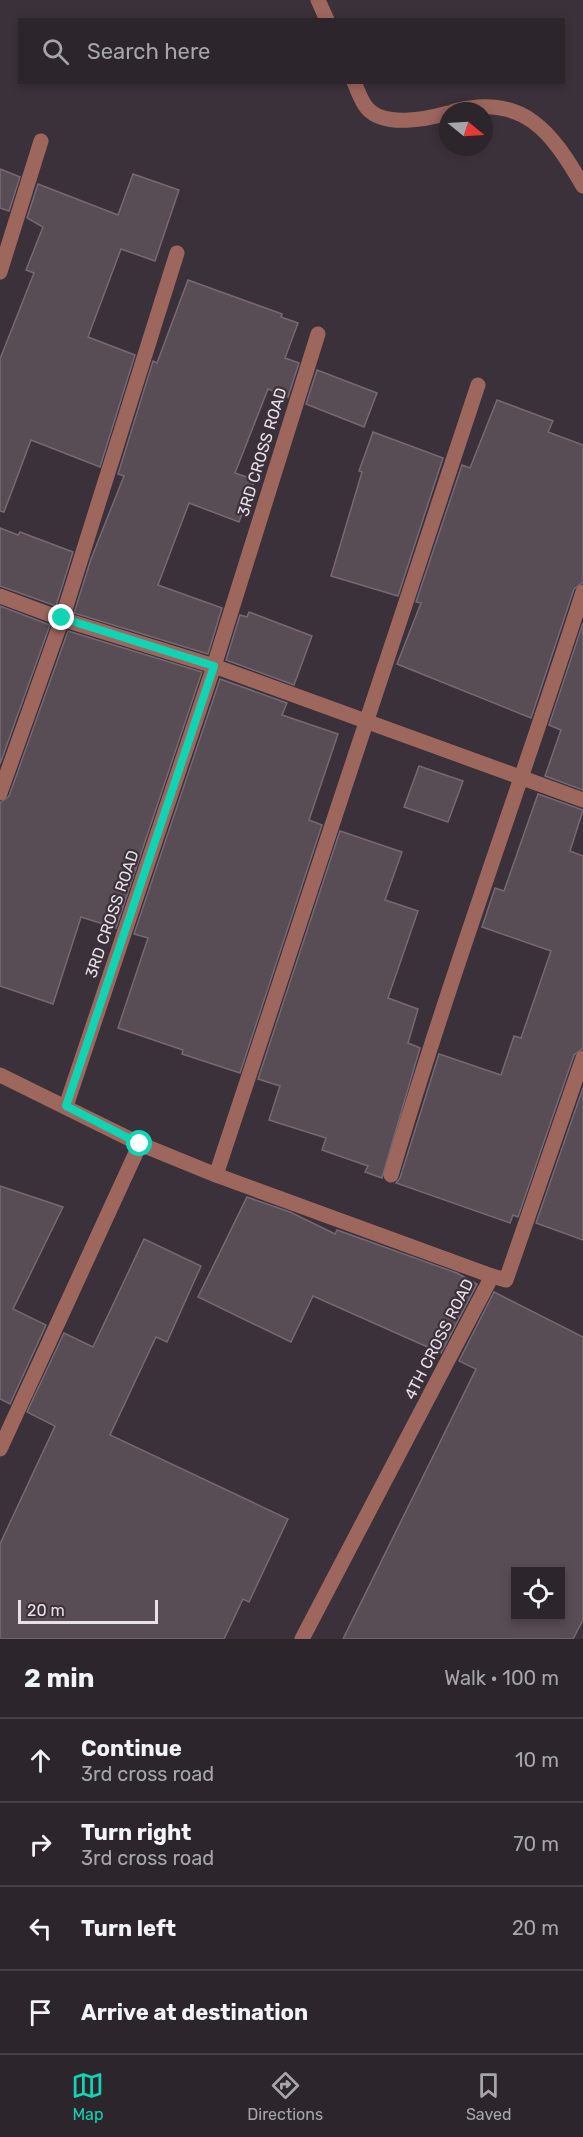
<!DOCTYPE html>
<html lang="en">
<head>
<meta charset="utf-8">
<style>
  body { margin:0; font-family:Rubik,sans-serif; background:#383138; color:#f1f3f6 }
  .controls { position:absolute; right:18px; bottom:18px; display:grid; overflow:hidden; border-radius:0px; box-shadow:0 3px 9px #0003 }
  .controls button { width:54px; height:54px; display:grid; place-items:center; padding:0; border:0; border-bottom:2px solid #484248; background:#2c252c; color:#f1f3f6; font:30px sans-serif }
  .compass { position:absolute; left:439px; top:102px; width:54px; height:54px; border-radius:50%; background:#2c252c; box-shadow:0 3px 9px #0003; rotate:108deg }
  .scale { position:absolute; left:18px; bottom:15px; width:140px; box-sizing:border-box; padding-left:6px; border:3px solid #e7e1e7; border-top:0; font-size:16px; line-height:21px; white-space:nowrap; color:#e7e1e7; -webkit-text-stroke:4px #3b313b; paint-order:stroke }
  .stop { position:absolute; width:18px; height:18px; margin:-14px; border:4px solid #0fd5b4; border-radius:50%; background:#fff }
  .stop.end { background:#0fd5b4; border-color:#fff; box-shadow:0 2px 6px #0008 }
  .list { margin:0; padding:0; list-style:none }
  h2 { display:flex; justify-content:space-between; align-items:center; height:78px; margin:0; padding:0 24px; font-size:26px }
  h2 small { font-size:20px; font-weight:400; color:#a6a5a9 }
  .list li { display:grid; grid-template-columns:39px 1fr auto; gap:18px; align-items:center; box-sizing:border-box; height:84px; padding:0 24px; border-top:2px solid #484248 }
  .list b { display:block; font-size:22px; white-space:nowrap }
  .list p { margin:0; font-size:20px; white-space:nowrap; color:#a6a5a9 }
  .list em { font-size:20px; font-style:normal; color:#a6a5a9 }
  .icon { flex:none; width:33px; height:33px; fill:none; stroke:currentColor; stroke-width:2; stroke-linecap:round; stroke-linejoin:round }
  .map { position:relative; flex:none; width:583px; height:1639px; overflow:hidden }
  .search { position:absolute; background:#2c252c; box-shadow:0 3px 9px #0003; left:18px; right:18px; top:18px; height:66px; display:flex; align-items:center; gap:15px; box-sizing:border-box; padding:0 21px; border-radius:0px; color:#a6a5a9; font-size:22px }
  .sheet { height:414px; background:#2c252c }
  nav { display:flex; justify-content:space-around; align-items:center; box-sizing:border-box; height:84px; border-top:2px solid #484248; background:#2c252c; font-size:16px; color:#a6a5a9 }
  nav a { display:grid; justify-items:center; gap:3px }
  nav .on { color:#0fd5b4 }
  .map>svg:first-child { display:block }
  .building { fill:#584c55; stroke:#766973; stroke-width:1.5; fill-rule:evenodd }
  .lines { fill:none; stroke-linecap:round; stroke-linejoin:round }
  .minor { stroke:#9e675e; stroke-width:15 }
  .route { stroke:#0fd5b4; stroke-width:8 }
  .labels { text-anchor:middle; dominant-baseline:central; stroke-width:4.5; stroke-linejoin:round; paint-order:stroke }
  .street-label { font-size:16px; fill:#e7e1e7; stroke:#3b313b }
</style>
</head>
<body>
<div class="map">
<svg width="583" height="1639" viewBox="0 0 583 1639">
  <rect width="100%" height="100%" fill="#3b313b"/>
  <g class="building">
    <polygon points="0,169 20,177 9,211 0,208"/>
    <polygon points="133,174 179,190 155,261 121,249 88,337 135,355 100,467 31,440 4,512 0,511 0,359 34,273 26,270 43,227 27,218 38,184 118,215"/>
    <polygon points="188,280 282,314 281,317 298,323 285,358 299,363 288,397 268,389 235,473 255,480 239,522 189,503 158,585 222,608 208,654 74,613 91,559 124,476 118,474 153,361 157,363"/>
    <polygon points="317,370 377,393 364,427 306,404"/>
    <polygon points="497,400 553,421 548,432 583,445 583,582 574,589 531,718 397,664 421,603 416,602 462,465 470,468"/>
    <polygon points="373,432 443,458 398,596 331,576 362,472 359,471"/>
    <polygon points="0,528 18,535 20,532 73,552 56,606 0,586"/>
    <polygon points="0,606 50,625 0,764"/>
    <polygon points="249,612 312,636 294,685 226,660 240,615 247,617"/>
    <polygon points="583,623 583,790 545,776 561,730 549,725"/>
    <polygon points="68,631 202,672 116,928 81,917 53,1004 0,986 0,803 9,796"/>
    <polygon points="220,679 287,703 282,715 338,734 309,820 322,825 240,1073 182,1054 183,1050 118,1028 148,938 134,934"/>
    <polygon points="419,766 463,781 448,822 404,807"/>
    <polygon points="538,794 583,810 570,851 583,856 583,1048 574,1055 518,1217 513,1215 510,1223 396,1183 400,1178 439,1054 501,1075 514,1036 521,1038 551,951 482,927 495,888 504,891"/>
    <polygon points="340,831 402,852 385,900 418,911 388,998 418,1009 408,1043 420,1048 382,1178 365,1172 368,1166 322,1150 326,1138 269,1120 280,1086 258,1079"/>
    <polygon points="583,1088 583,1240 536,1223"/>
    <polygon points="0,1186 63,1207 13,1309 46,1325 10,1404 0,1399"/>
    <polygon points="247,1197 290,1212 335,1234 337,1230 457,1273 477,1284 441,1353 313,1296 291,1342 198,1297"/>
    <polygon points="144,1239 201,1266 167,1342 156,1337 110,1435 288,1519 249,1602 243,1599 224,1639 0,1639 0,1544 55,1426 27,1412 64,1333 93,1347"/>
    <path d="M494,1292L583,1337V1620L573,1639H343L476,1369L459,1361ZM516,1572H561V1617H516Z"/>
  </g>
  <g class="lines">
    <g class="minor">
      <polyline points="318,0 327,20"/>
      <path d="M354,82C358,91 361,101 367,108C384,128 427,119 448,113"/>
      <path d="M454,111C523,93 552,132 583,186"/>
      <polyline points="0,272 41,141"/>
      <polyline points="0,596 62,619 214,666 583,800"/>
      <polyline points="0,793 62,619 177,253"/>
      <polyline points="0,1075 140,1144 216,1175 492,1276"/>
      <polyline points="66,1106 214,666 318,334"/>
      <polyline points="216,1175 478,385"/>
      <path d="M391,1175C449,979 520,787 583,592"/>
      <polyline points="0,1449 140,1144"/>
      <polyline points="302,1639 492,1276 506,1280 583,1058"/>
    </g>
  </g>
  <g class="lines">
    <polyline class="route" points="62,618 214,666 66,1106 140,1144"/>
  </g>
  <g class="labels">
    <g class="street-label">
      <text transform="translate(262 452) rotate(-73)">3RD CROSS ROAD</text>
      <text transform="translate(112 914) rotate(-71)">3RD CROSS ROAD</text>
      <text transform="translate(439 1339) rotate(-63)">4TH CROSS ROAD</text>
    </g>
  </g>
</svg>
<div class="controls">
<button><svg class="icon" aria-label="locate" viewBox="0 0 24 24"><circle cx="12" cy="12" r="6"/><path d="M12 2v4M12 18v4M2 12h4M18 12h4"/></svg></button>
</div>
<svg class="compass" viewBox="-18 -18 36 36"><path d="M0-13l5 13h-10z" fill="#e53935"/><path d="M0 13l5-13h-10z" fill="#a6a5a9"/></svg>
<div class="scale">20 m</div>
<div class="stop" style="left:140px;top:1144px"></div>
<div class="stop end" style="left:62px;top:618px"></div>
<div class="search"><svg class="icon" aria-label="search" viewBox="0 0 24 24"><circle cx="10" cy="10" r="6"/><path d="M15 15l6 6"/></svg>Search here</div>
</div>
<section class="sheet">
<h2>2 min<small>Walk · 100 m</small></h2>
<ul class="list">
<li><svg class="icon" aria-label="ahead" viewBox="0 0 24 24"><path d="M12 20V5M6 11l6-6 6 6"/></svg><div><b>Continue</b><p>3rd cross road</p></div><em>10 m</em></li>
<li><svg class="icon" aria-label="right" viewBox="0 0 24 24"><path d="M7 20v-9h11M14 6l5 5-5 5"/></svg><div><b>Turn right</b><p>3rd cross road</p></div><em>70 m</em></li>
<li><svg class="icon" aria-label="left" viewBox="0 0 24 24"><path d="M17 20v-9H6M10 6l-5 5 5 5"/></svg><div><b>Turn left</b></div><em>20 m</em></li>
<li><svg class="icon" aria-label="arrive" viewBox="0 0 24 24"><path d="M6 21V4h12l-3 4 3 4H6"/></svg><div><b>Arrive at destination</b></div></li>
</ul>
</section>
<nav>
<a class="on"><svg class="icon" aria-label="map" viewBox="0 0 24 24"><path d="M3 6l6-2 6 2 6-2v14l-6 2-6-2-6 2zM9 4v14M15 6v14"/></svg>Map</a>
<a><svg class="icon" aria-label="directions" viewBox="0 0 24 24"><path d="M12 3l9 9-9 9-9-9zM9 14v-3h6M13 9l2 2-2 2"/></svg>Directions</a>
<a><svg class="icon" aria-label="saved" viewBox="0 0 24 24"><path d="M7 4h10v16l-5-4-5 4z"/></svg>Saved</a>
</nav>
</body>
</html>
